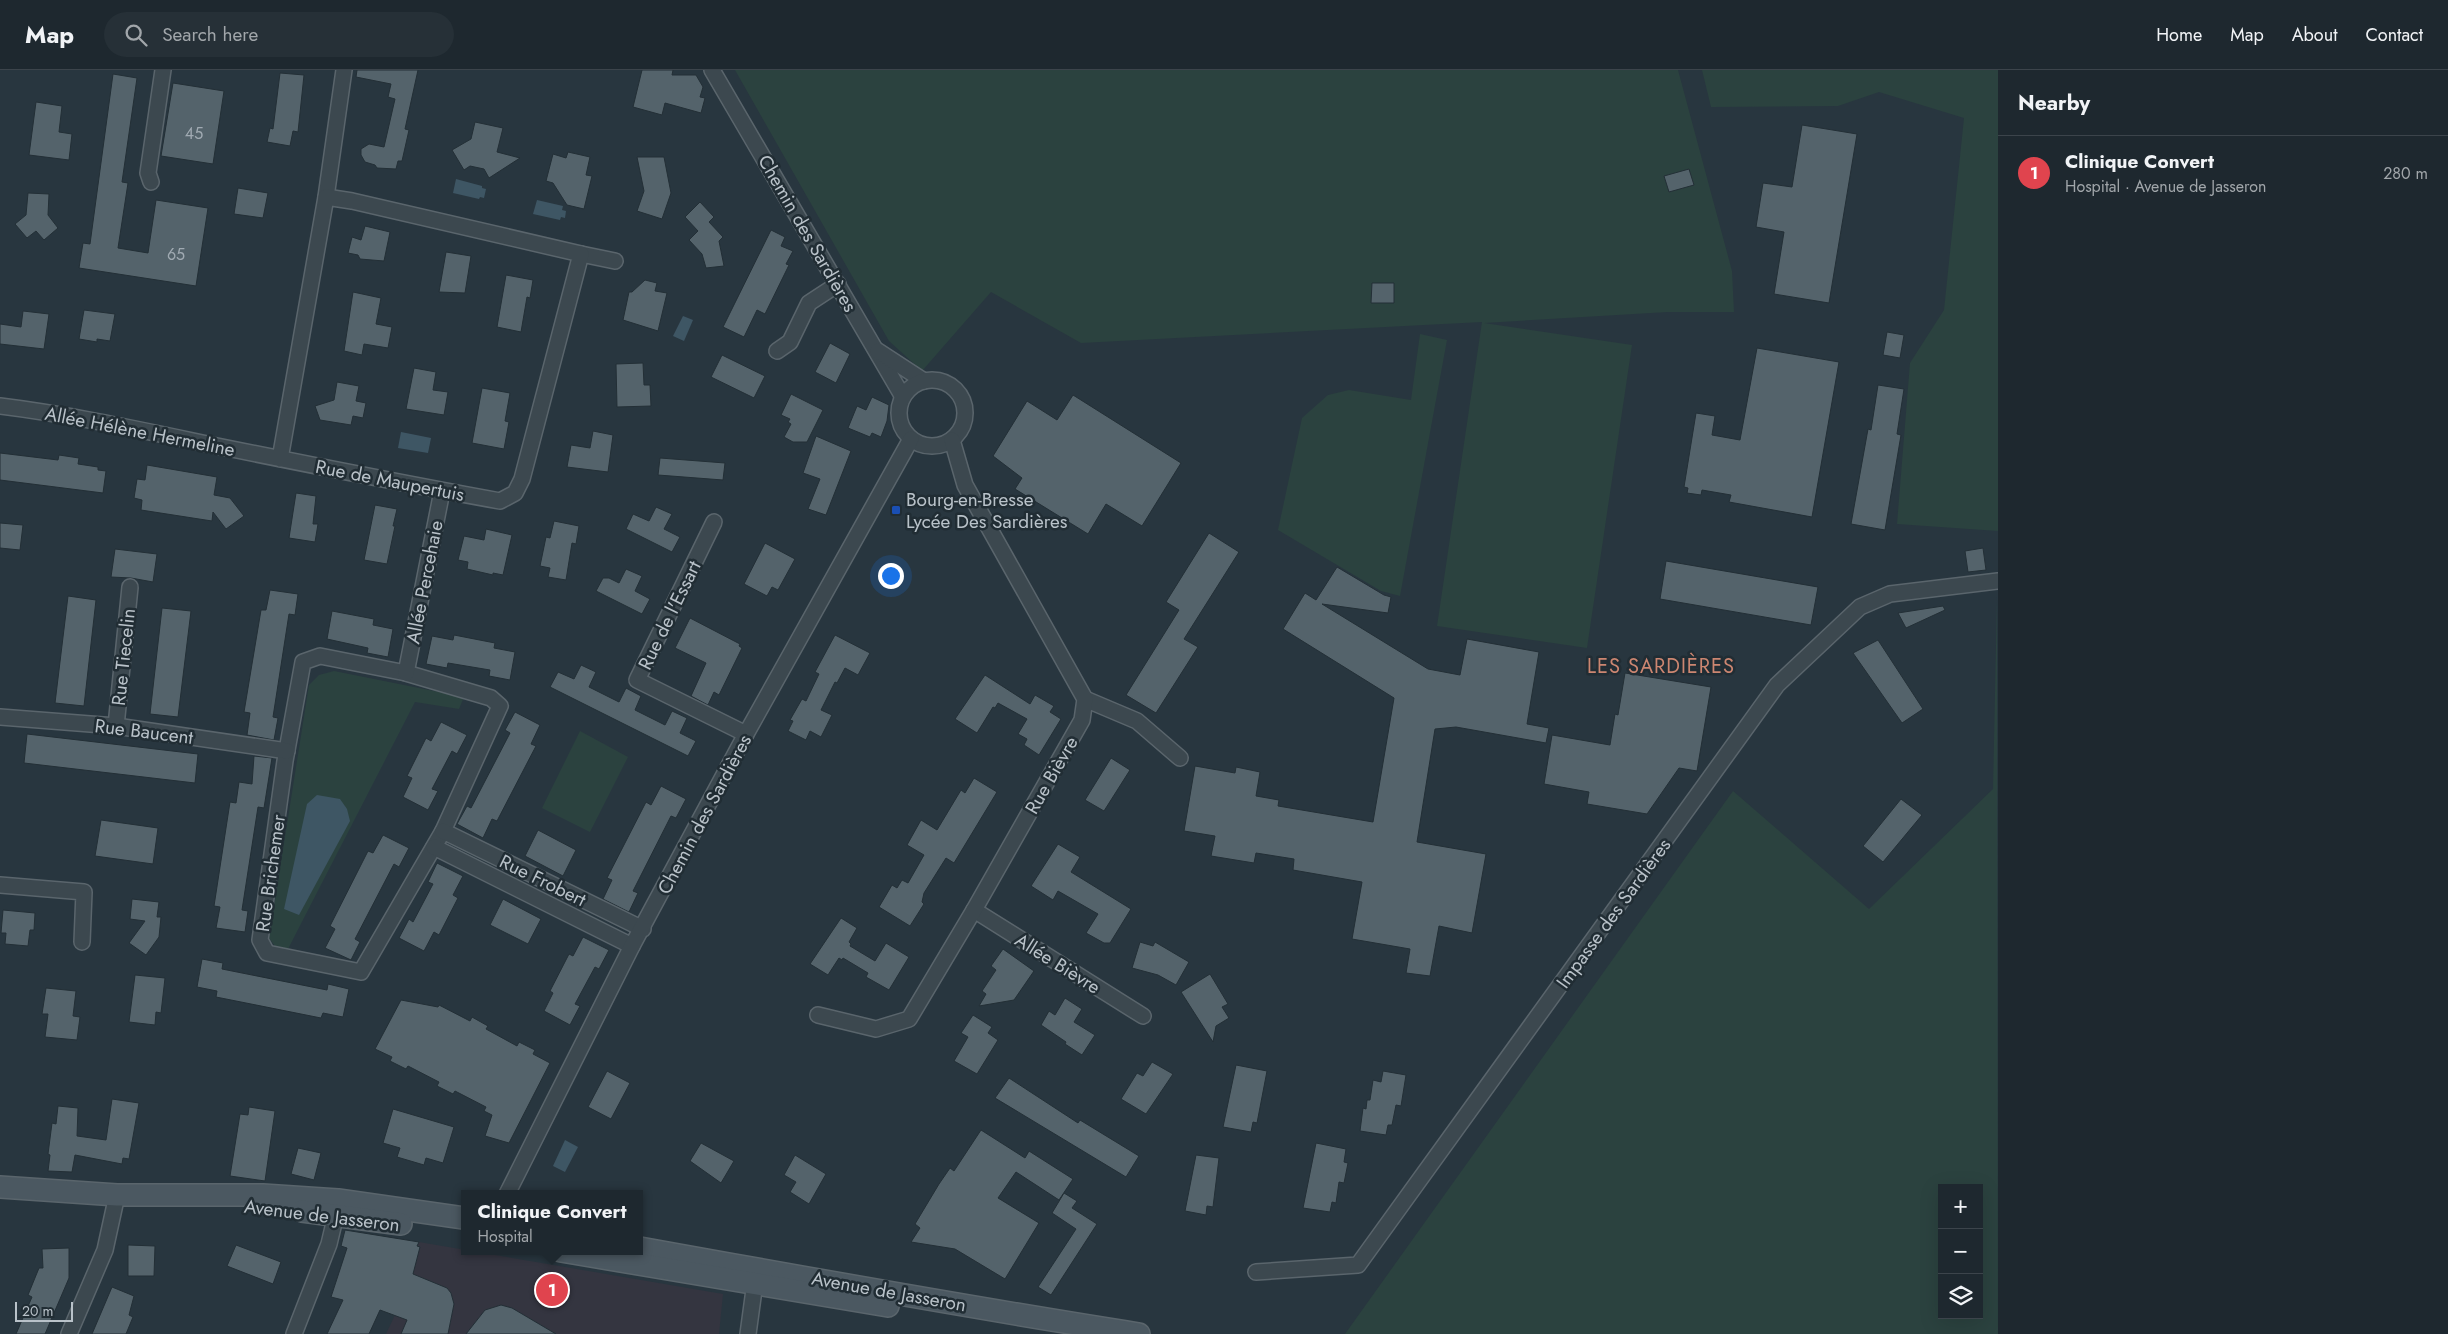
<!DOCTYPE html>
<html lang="en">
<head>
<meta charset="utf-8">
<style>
  :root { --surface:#1e282f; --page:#263037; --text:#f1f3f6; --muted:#a1a6aa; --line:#3c444b; --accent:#8bbbb9 }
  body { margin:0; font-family:Jost,sans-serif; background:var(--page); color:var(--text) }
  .controls { position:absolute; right:15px; bottom:15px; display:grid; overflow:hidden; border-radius:0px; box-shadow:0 5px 20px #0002 }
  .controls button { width:45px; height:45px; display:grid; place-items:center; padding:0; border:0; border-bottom:1px solid var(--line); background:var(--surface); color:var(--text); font:25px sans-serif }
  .scale { position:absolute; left:15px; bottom:12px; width:58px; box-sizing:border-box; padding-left:5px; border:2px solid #b9c2c9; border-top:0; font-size:14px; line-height:18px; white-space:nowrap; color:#b9c2c9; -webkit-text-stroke:4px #212d34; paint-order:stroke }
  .you { position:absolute; left:890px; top:505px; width:18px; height:18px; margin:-12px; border:4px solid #fff; border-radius:50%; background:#1a73e8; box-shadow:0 0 0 8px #1a73e833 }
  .badge { display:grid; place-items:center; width:32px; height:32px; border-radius:50%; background:var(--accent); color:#fff; font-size:16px; font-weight:700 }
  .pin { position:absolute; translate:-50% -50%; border:2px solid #fff; box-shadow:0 1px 5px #0006 }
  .popup { position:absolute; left:461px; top:1120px; width:182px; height:65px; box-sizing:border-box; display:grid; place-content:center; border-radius:0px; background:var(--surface); filter:drop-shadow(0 1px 4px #0005); font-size:16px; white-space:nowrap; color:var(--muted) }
  .popup b { font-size:19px; color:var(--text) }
  .popup::after { content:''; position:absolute; left:50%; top:100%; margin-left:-10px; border:10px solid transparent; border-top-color:var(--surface) }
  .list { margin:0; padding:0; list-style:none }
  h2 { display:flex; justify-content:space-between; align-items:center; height:65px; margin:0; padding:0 20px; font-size:21px }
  h2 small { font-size:16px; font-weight:400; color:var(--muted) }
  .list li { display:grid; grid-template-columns:32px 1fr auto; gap:15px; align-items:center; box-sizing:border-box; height:75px; padding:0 20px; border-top:1px solid var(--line) }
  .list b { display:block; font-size:19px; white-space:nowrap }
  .list p { margin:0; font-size:16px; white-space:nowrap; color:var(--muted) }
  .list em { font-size:16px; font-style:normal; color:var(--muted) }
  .icon { flex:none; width:28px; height:28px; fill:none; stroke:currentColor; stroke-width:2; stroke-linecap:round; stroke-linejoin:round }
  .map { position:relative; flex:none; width:1998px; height:1264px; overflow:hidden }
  header { display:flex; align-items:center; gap:30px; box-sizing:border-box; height:70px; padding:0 25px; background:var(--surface); border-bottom:1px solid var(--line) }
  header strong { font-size:24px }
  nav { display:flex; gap:28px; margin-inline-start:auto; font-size:18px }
  .search { width:350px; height:45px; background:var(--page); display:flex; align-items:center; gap:12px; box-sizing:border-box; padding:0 18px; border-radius:28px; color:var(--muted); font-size:19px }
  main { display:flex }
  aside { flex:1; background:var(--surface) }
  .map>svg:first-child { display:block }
  .medical { fill:#343540 }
  .green { fill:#2b423f; fill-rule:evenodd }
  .water { fill:#3e5664 }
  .building { fill:#54636b; stroke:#232f36 }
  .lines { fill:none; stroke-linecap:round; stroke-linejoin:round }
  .street-casing { stroke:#5a656c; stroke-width:18 }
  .secondary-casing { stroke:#5a656c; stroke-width:24 }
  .street { stroke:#3c484f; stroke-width:15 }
  .secondary { stroke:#4b5861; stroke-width:21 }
  .transit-dot { fill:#1a4fb4; stroke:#212d34; stroke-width:2 }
  .labels { text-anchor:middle; stroke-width:5; stroke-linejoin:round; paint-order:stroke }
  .number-label { font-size:16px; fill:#a0aab2 }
  .street-label { font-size:19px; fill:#b9c2c9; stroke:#212d34 }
  .poi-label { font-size:19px; fill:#b9c2c9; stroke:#212d34; text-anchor:start }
  .neighbourhood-label { font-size:20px; letter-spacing:1px; fill:#cc8671; stroke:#212d34 }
</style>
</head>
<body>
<header>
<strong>Map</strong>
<div class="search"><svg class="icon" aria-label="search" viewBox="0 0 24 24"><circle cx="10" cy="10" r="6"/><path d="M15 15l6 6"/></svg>Search here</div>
<nav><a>Home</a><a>Map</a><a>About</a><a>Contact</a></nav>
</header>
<main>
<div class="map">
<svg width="1998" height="1264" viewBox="0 0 1998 1264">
  <rect width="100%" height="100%" fill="#28363f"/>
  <polygon class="medical" points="419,1172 723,1224 719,1264 386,1264 395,1245"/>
  <g class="green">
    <polygon points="735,0 1678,0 1732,201 1734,242 1668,242 1484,253 1632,275 1587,578 1437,556 1482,252 1081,273 991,222 922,301 889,271"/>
    <polygon points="1702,0 1998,0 1998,496 1998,461 1897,454 1910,293 1944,240 1964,48 1879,22 1838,36 1711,37"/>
    <polygon points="1420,264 1447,270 1400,526 1381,521 1278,460 1302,348 1328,325 1349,320 1411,330"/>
    <path d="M1997 527 1998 1264H1345L1733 721 1869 839 1993 719ZM1942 1118H1979V1245H1942Z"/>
    <polygon points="334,601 464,627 459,639 415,632 288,879 275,876 269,868 309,615 319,605"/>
    <polygon points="580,661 628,687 590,762 542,738"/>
  </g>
  <g class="water">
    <polygon points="456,109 482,116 482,118 486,119 484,128 480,127 479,129 453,123"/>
    <polygon points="537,130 563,136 562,140 566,141 565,148 561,147 560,150 533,144"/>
    <polygon points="683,246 693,250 684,271 673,266"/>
    <polygon points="401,362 431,368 428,383 398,378"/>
    <polygon points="317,725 340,729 347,739 350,751 299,845 284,839 307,734"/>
    <polygon points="565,1070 578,1077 565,1102 553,1096"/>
  </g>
  <g class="building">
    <polygon points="357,0 418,0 405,59 409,60 402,91 398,91 396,99 377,98 375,95 365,92 361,85 361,79 369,74 384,77 395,29 388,27 391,14 356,7"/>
    <polygon points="642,0 673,0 672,5 696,5 703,17 700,27 705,28 701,43 665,33 662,45 633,37"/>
    <polygon points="280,3 304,5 298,62 293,61 290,76 267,72 270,58 273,59"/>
    <polygon points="113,4 137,8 122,112 128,113 118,178 148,183 156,130 208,138 196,216 79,198 83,173 90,174"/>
    <polygon points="173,13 224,21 213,94 161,86"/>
    <polygon points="36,32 62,36 59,62 72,64 69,90 29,85"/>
    <polygon points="475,52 503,58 497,82 520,88 489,108 484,99 470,96 464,100 452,80 471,69"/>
    <polygon points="1802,55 1857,64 1829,233 1774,224 1784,162 1756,157 1763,113 1792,117"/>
    <polygon points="568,82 590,87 586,105 592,106 584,139 567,135 553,113 546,111 553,84 566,88"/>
    <polygon points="637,87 664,87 671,123 662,149 637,141 644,121"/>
    <polygon points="1689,99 1694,115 1669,122 1664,106"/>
    <polygon points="238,118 268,123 263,148 234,144"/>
    <polygon points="28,123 49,124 48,145 58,158 44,170 36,161 27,168 15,154 26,145"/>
    <polygon points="700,132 714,147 709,152 723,167 719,171 724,196 706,198 702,184 689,170 698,161 685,147"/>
    <polygon points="365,156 390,162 384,191 360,189 358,185 348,183 352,167 361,170"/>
    <polygon points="771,160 785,167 781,176 793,181 786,194 789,195 765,244 757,240 744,267 723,257"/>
    <polygon points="446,182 471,186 465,223 439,222"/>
    <polygon points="506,205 533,210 530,228 527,227 521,262 497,257"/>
    <polygon points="645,210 657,213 655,221 667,223 658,261 623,250 629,222 632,222"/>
    <polygon points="1372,213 1394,213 1394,233 1371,233"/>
    <polygon points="353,222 381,228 376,254 392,257 388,278 364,274 362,285 344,281"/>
    <polygon points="84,240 115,244 110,271 97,269 97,272 79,269"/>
    <polygon points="23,241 49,244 44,279 0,274 0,254 21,257"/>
    <polygon points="1887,262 1904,265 1900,288 1883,285"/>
    <polygon points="830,273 850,284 836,313 815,302"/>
    <polygon points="1757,278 1839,292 1812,447 1729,432 1731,425 1702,420 1701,425 1687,423 1688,418 1684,417 1696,343 1715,346 1712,365 1740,370"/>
    <polygon points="722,285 765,306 754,328 711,307"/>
    <polygon points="643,293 644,315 650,315 651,336 617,337 616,294"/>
    <polygon points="414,298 436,302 433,320 448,322 444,345 406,339"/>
    <polygon points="337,312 359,316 356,331 366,333 363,348 353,346 351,355 320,350 315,336 334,330"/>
    <polygon points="1878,315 1904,319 1897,364 1901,365 1885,460 1851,454 1868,359 1871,360"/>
    <polygon points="482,318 510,323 505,351 509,352 504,379 472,373"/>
    <polygon points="791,324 823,340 807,372 793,372 784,367 791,354 788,352 790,349 781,345"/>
    <polygon points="1073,325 1181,393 1142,456 1106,434 1088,464 1015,419 1022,408 993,386 1027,331 1057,350"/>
    <polygon points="872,327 889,335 887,351 881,367 872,363 870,367 848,358 857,336 866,340"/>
    <polygon points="593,361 613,365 608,402 567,397 571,375 590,378"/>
    <polygon points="816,366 851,381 826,445 808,439 820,409 803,403"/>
    <polygon points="0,383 58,390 59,385 79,388 78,394 98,397 98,400 106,401 103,423 0,410"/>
    <polygon points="660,388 725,393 723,410 658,405"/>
    <polygon points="147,395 217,407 214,425 230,428 244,446 226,459 213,442 212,451 141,440 142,430 134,428 137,409 145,410"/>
    <polygon points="296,423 316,426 313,454 318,454 315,472 289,468"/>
    <polygon points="375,435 397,439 393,456 395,456 387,494 364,490"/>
    <polygon points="656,437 672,444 664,459 680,467 672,482 626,459 633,444 649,451"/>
    <polygon points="554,451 579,456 576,474 572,473 566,510 548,507 550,498 540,496 546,467 550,468"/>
    <polygon points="0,453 23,455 20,480 0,478"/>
    <polygon points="486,459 512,465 503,505 493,503 493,505 467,499 468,492 458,490 464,466 484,470"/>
    <polygon points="1209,463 1239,482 1184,569 1198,577 1156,643 1126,625 1179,540 1166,532"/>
    <polygon points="765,473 795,489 778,520 772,517 767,526 744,514"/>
    <polygon points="1983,478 1986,500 1968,502 1965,481"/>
    <polygon points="115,479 157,484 153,512 131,508 111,507"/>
    <polygon points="1666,491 1818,517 1811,555 1660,529"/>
    <polygon points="1337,497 1384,525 1391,527 1388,543 1322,534 1428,599 1460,605 1467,569 1539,582 1527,654 1549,658 1546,673 1456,657 1435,659 1417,772 1486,784 1472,863 1439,856 1430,906 1406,903 1410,879 1352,869 1362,812 1293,800 1294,789 1256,783 1254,793 1211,786 1215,766 1184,761 1195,696 1235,703 1236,697 1260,702 1256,726 1279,730 1278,736 1373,752 1394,628 1283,559 1305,523 1316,530"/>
    <polygon points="626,499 642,506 635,521 650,529 642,544 596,521 603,508 609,508 619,513"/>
    <polygon points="270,520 298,524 295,545 289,544 273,647 278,648 274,670 247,665 250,643 244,642 261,540 266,540"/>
    <polygon points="68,526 96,530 84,636 55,633"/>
    <polygon points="1943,536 1945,540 1906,558 1898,543"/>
    <polygon points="162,538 191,541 178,647 150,644"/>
    <polygon points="332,541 374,549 373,555 393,559 388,587 367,583 368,578 327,569"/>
    <polygon points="690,548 740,574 739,576 742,578 719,625 714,622 708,635 691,626 706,593 675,578"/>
    <polygon points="454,565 495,573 494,578 515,582 510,610 489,606 490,600 448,593 447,598 426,594 432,566 453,570"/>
    <polygon points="835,565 870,583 858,605 845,598 837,613 835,612 821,640 832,645 821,667 810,661 806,670 788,661 793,651 790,650 802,629 806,631 819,604 815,602"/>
    <polygon points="1878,570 1923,639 1902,653 1853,583"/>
    <polygon points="581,595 596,602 589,617 619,632 626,618 641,626 635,640 665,655 672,641 687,648 680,663 696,671 688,686 550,617 558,602 574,609"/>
    <polygon points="1625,603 1711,617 1697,701 1679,698 1647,744 1587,734 1589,722 1544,714 1552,665 1610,675 1615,644 1618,645"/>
    <polygon points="985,605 1030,634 1035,625 1054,636 1050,642 1061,649 1039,685 1024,675 1027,669 1018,664 1027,649 998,633 995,638 993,637 977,663 955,649"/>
    <polygon points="515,642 540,655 531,674 536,676 497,751 492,749 483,768 457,754 467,736 471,738 510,663 505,660"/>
    <polygon points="441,652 467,665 457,684 452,681 432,719 438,721 428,740 403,727 412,708 407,706 426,668 431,671"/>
    <polygon points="27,664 198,684 195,713 24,693"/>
    <polygon points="254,686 272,688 264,738 258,737 242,840 248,841 245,862 216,858 220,837 214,836 230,732 236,733 239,712 252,714"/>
    <polygon points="1111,688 1130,700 1104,741 1085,730"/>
    <polygon points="974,708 997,722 954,793 946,788 924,823 922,832 924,834 910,856 879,837 892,815 897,818 902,810 908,813 924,785 907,775 921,750 937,760 961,720 965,723"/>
    <polygon points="661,716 686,729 676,748 671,746 633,821 638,823 629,842 603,829 612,810 607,808 646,732 651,735"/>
    <polygon points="1901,729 1922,745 1883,792 1863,776"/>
    <polygon points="101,750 158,758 153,794 95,786"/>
    <polygon points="538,760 576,780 563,806 525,786"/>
    <polygon points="383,765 409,778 399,797 394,794 355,869 360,872 351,890 325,878 335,859 330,856 368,781 373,783"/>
    <polygon points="1058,774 1080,787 1071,802 1131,839 1110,873 1104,873 1086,863 1098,844 1058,821 1053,830 1031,816"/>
    <polygon points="437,793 463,806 453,825 458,828 439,865 434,862 424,881 399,868 409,849 413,852 433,814 428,812"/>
    <polygon points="132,829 159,832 157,847 161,847 159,867 146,885 129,873 145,851 130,849"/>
    <polygon points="503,829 541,849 528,874 490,855"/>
    <polygon points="3,840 35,843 34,860 30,860 28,876 5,874 6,863 1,863"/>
    <polygon points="841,848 857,858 849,872 851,874 850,876 875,891 886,873 909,887 889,920 866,907 868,903 843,888 842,890 839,888 828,905 810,894"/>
    <polygon points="583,867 609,880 599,899 595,897 575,934 580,936 570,955 544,941 553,923 550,921 569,884 573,886"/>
    <polygon points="1140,872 1153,876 1155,872 1189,892 1176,915 1158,905 1132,898"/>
    <polygon points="1003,879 1034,901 1014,930 979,936 986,924 982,921 996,900 991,896"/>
    <polygon points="202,889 223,893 222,899 327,920 328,914 349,919 343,947 323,943 321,948 216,927 217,921 197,917"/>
    <polygon points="1210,904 1228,934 1222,937 1229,948 1216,956 1213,972 1181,922"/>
    <polygon points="135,905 165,908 161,943 156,942 155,955 129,952"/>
    <polygon points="46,918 76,921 73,946 80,947 77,970 45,967 48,944 42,944"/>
    <polygon points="1065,928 1082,939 1074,952 1095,965 1082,985 1065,974 1066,972 1041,955 1049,941 1055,945"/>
    <polygon points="401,930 438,937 439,935 470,951 472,947 488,956 486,959 517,976 519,972 535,980 533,984 550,993 509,1073 485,1066 492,1045 484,1041 486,1037 455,1021 453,1024 437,1016 439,1012 408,996 406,999 390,991 392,987 375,979"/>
    <polygon points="973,945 992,957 988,963 998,970 977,1004 954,991 968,967 961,963"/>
    <polygon points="1152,992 1173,1004 1146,1044 1121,1029 1137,1003 1143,1006"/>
    <polygon points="1236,995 1267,1001 1257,1053 1253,1052 1251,1062 1223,1057"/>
    <polygon points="607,1001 630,1013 611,1049 588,1037"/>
    <polygon points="1383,1001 1406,1005 1401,1036 1396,1035 1392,1055 1388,1055 1386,1065 1360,1061 1363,1038 1366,1039 1367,1030 1370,1030 1373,1010 1381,1012"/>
    <polygon points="1009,1008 1078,1053 1080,1050 1139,1086 1126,1107 995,1028"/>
    <polygon points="112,1029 139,1033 129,1089 123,1088 122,1094 75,1085 72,1102 48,1101 50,1085 48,1084 52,1053 56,1054 58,1036 78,1038 77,1066 106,1070"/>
    <polygon points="249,1037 275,1041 265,1111 230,1106 240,1044 248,1045"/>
    <polygon points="393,1039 454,1057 443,1093 426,1088 424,1095 397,1087 400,1078 383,1073"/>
    <polygon points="981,1060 1025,1088 1029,1081 1073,1109 1059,1130 1016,1102 998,1128 1039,1153 1005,1209 955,1179 911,1172 920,1158 915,1154 939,1114 950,1098 954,1101"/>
    <polygon points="701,1073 734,1091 721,1113 690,1091"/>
    <polygon points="1316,1073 1346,1079 1344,1092 1348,1093 1344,1113 1339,1112 1336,1133 1332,1132 1330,1142 1303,1138"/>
    <polygon points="298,1078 321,1083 314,1110 291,1104"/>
    <polygon points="795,1085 826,1104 809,1134 790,1122 796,1112 784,1105"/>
    <polygon points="1196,1085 1219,1088 1213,1137 1207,1136 1206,1145 1185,1141"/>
    <polygon points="1064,1123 1077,1131 1072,1138 1097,1154 1051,1225 1038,1217 1076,1159 1052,1143"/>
    <polygon points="345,1160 419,1172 417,1176 420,1177 413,1204 447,1218 451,1223 454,1234 448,1264 401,1264 407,1250 380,1240 369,1264 327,1264 343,1230 331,1227 347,1178 341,1176"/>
    <polygon points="128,1175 155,1176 154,1206 128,1206"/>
    <polygon points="236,1175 281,1192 273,1214 227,1196"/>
    <polygon points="69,1178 69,1208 45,1264 16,1264 32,1227 28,1225 39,1198 43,1198 42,1179"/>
    <polygon points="112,1217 134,1226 129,1245 133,1247 126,1264 92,1264"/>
    <polygon points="501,1235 512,1238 556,1264 466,1264 485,1240"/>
  </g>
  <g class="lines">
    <g class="street-casing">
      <g id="street">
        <polyline points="712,0 903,327"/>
        <polyline points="151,112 148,103 163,0"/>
        <polyline points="326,127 344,0"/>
        <polyline points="581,184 615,191"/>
        <polyline points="777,281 790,272 809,233 838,214"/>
        <polyline points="878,281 924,311"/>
        <circle cx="932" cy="343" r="33"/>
        <path d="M0 336C73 345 145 361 217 376 311 395 406 414 500 431L515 423 522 409 581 184 352 131 326 127 280 389"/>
        <polyline points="714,452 637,610 746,664"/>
        <polygon points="320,586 406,603 491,628 500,636 443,761 361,902 267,883 260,870 285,691 303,592"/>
        <polyline points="406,603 442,421"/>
        <polyline points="1085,629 1137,651 1180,688"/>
        <polyline points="0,647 116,656 287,681"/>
        <polyline points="116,656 130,517"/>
        <polyline points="443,761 643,859"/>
        <polyline points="434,777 632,876"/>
        <polyline points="0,815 84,822 82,872"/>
        <polyline points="974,840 1143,946"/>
        <polyline points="818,945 876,959 909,949 974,840 1082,650 1085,629 965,415 952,370"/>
        <polyline points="507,1124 632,876 746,664 911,369"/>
        <polyline points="1256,1202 1358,1195 1777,615 1860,537 1890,524 1998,511"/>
        <polyline points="69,1264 105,1180 117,1125"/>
        <polyline points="294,1264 329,1174 338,1136"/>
        <polyline points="748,1264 756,1205"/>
      </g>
    </g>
    <g class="secondary-casing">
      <g id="secondary">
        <polyline points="0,1117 117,1125 263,1125 338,1130 464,1148"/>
        <polyline points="302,1141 401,1154"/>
        <path d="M640 1178C806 1208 972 1238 1139 1264"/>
        <polyline points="561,1181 888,1236"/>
      </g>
    </g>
    <use href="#street" class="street"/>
    <use href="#secondary" class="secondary"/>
  </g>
  <rect class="transit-dot" x="891" y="435" width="10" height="10" rx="2.5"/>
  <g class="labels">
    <g class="number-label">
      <text x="194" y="69">45</text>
      <text x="176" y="190">65</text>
    </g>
    <g class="street-label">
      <text transform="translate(808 163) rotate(60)" y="7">Chemin des Sardières</text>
      <text transform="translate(140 361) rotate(11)" y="7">Allée Hélène Hermeline</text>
      <text transform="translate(390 410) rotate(11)" y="7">Rue de Maupertuis</text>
      <text transform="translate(424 512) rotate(-79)" y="7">Allée Percehaie</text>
      <text transform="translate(669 545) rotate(-64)" y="7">Rue de l'Essart</text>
      <text transform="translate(123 587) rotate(-84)" y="7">Rue Tiecelin</text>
      <text transform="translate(144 661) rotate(7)" y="7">Rue Baucent</text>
      <text transform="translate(1051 705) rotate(-60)" y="7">Rue Bièvre</text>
      <text transform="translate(704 744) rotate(-62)" y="7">Chemin des Sardières</text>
      <text transform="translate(270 803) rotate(-82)" y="7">Rue Brichemer</text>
      <text transform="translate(543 810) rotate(26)" y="7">Rue Frobert</text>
      <text transform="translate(1613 843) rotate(-54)" y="7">Impasse des Sardières</text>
      <text transform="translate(1058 893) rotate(32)" y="7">Allée Bièvre</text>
      <text transform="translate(322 1145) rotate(7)" y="7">Avenue de Jasseron</text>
      <text transform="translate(889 1221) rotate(10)" y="7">Avenue de Jasseron</text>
    </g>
    <g class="poi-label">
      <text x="906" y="436">Bourg-en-Bresse<tspan x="906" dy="22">Lycée Des Sardières</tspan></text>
    </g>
    <g class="neighbourhood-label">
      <text x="1661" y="603">LES SARDIÈRES</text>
    </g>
  </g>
</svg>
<div class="controls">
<button>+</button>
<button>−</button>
<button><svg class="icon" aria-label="layers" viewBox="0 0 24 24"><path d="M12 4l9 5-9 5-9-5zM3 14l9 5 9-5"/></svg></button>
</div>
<div class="scale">20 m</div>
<div class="you"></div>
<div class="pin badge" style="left:552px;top:1220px;background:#e0444e">1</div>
<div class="popup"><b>Clinique Convert</b>Hospital</div>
</div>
<aside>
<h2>Nearby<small></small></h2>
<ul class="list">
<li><span class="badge" style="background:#e0444e">1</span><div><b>Clinique Convert</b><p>Hospital · Avenue de Jasseron</p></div><em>280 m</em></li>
</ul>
</aside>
</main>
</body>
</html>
